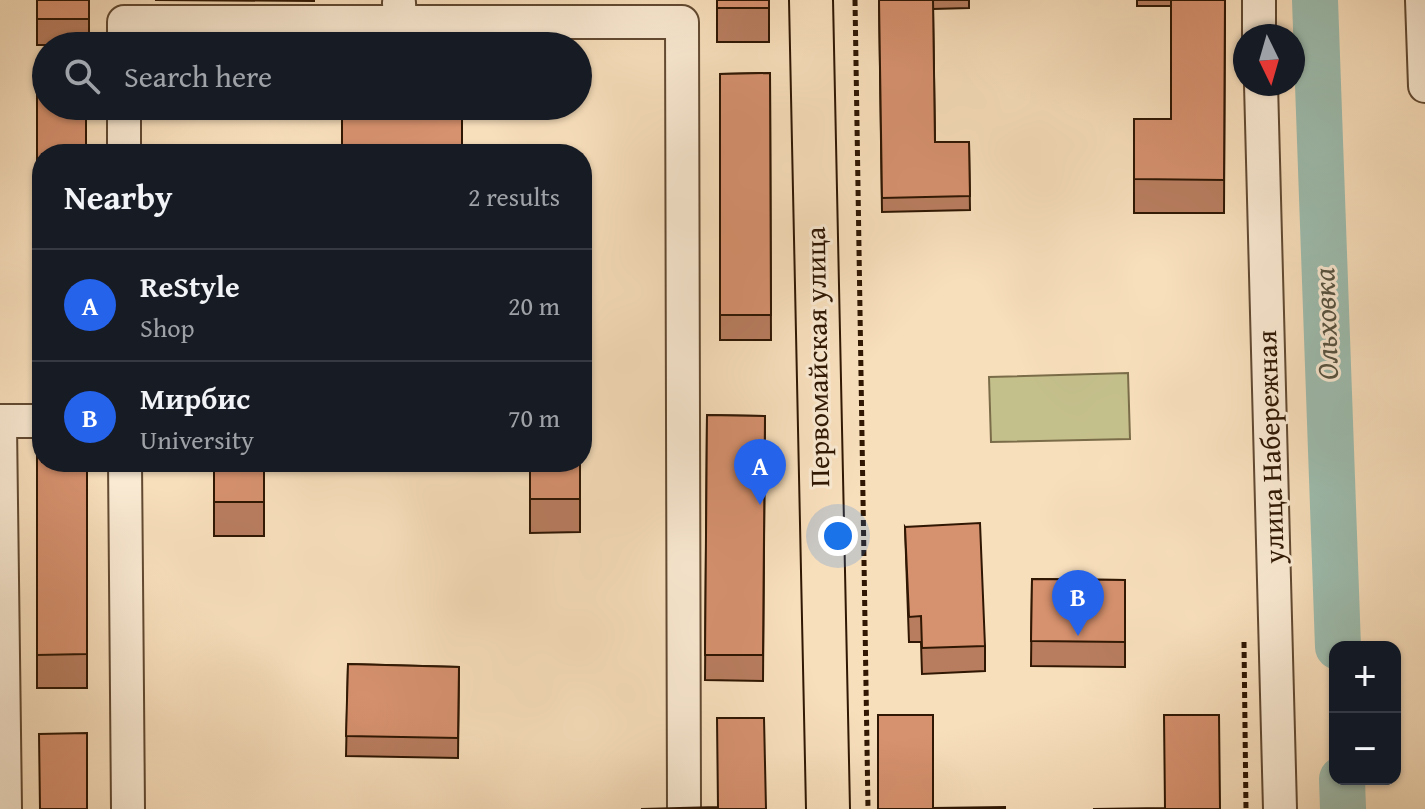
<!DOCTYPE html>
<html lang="en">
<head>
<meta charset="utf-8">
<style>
  :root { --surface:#171b24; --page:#242831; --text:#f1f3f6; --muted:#9ea1a6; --line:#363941; --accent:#2563eb }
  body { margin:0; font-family:"Gentium Book Plus",serif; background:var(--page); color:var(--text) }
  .controls { position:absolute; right:24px; bottom:24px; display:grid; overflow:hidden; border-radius:16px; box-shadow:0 2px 6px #0004 }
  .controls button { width:72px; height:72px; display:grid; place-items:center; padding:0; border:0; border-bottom:2px solid var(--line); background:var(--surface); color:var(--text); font:40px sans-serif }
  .compass { position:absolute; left:1233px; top:24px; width:72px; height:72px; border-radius:50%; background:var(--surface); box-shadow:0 2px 6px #0004; rotate:175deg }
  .you { position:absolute; left:838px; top:536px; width:28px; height:28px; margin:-20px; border:6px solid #fff; border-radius:50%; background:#1a73e8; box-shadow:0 0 0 12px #1a73e833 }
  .badge { display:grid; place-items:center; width:52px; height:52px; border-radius:50%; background:var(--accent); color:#fff; font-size:26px; font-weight:700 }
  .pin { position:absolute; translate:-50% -66px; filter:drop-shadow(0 2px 4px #0008) }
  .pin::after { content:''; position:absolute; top:42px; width:28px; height:24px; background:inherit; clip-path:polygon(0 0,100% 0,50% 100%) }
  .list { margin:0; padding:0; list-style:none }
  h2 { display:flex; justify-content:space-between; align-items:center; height:104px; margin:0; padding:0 32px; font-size:34px }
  h2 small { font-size:26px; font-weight:400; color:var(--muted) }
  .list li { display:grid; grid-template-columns:52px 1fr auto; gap:24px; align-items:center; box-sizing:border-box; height:112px; padding:0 32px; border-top:2px solid var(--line) }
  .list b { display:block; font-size:30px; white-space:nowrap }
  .list p { margin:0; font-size:26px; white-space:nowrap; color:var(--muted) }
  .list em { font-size:26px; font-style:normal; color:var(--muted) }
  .icon { flex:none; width:44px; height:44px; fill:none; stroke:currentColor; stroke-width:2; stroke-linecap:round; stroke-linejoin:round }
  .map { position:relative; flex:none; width:1425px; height:809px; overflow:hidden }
  .search { position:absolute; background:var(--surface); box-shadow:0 2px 6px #0004; left:32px; top:32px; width:560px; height:88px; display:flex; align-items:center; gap:20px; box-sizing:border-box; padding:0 28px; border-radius:44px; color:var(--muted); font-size:30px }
  .panel { position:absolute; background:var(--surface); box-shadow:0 2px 6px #0004; left:32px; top:144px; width:560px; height:328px; border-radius:32px }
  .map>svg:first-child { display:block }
  .green { fill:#c4c08c; stroke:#7a6c48; stroke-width:2 }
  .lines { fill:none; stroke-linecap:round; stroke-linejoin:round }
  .river { stroke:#9dbdaf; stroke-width:46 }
  .minor-casing { stroke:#614931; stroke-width:36 }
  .major-casing { stroke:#2f1703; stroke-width:46 }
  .path { stroke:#2f1703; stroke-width:5; stroke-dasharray:6 4; stroke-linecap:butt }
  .minor { stroke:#faead3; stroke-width:32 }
  .major { stroke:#f8dfbc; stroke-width:42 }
  .wall { fill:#b87d5f; stroke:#2f1703; stroke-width:2 }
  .building { fill:#d6916e; stroke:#2f1703; stroke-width:2 }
  .labels { text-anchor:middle; stroke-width:6; stroke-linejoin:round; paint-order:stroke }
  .street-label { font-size:28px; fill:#2f1703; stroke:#faead3 }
  .water-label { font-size:30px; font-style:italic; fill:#56513f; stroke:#faead3 }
</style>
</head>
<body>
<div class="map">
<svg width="1425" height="809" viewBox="0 0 1425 809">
  <rect width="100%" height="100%" fill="#f8dfbc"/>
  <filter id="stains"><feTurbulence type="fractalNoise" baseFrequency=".0025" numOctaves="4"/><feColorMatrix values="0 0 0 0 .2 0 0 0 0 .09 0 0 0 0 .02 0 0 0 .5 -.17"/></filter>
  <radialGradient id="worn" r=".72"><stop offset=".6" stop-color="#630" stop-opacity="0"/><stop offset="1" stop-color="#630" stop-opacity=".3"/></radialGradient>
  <polygon class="green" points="1128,373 1130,439 991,442 989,377"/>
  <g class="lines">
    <g class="river">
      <polyline points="1315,0 1338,647"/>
      <polyline points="1342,779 1343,809"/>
    </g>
    <g class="minor-casing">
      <g id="minor">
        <polyline points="1259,0 1259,36"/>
        <polyline points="1422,0 1425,86"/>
        <polyline points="400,22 682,22 684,809"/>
        <polyline points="124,46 124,22 400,22 399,3"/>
        <polyline points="1261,84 1280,809"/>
        <polyline points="124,154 124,106"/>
        <polyline points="0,421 42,421"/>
        <polyline points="0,426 5,809"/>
        <polyline points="125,462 128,809"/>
      </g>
    </g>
    <g class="major-casing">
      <polyline id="major" points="811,0 828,809"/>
    </g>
    <g class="path">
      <polyline points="855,0 868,809"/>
      <polyline points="1244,642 1246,809"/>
    </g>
    <use href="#minor" class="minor"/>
    <use href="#major" class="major"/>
  </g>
  <g class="wall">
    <rect x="37" y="0" width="52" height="45"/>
    <polygon points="155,0 314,0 314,1"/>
    <rect x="717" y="0" width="52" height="42"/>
    <polygon points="879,0 969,0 969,8 933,9 935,142 969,142 970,210 882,212"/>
    <polygon points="1137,0 1225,0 1224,213 1134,213 1134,119 1171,119 1171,6 1137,6"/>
    <polygon points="37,71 42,154 42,343 37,343"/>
    <polygon points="770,73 771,340 720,340 720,74"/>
    <polygon points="37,412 87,462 87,688 37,688"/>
    <polygon points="707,415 765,416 763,681 705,680"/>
    <rect x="214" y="462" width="50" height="74"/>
    <polygon points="530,462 580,462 580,532 530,533"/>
    <polygon points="905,527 985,646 985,671 922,674 921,642 909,642"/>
    <polygon points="1032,579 1125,580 1125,667 1031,666"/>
    <polygon points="348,664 459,667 458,758 346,756"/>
  </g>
  <g class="building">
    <rect x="37" y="0" width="52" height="19"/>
    <rect x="717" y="0" width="52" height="8"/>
    <polygon points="879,0 933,0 935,142 969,142 970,196 882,198"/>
    <polygon points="1171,0 1225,0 1224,180 1134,179 1134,119 1171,119"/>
    <polygon points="37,71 46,71 46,106 86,106 86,154 42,154 42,309 37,309"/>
    <polygon points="770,73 771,315 720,315 720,74"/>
    <rect x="342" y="106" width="120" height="48"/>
    <polygon points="37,412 42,412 42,462 87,462 87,654 37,655"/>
    <polygon points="707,415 765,416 763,655 705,655"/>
    <rect x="214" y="462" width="50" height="40"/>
    <rect x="530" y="462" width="50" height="37"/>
    <polygon points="980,523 985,646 922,648 921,616 909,617 905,527"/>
    <polygon points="1032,579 1125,580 1125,642 1031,641"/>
    <polygon points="348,664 459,667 458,738 346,736"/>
    <polygon points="878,715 933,715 933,808 1005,807 1005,809 878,809"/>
    <polygon points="1164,715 1219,715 1220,809 1093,809 1165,808"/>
    <polygon points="717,718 764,718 766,809 641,809 718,807"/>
    <polygon points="87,733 87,809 40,809 39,734"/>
  </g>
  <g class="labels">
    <g class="street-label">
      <text transform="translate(817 357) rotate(-91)" y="10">Первомайская улица</text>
      <text transform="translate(1270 447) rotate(-92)" y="10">улица Набережная</text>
    </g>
    <g class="water-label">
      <text transform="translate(1326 324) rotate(-92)" y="10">Ольховка</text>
    </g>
  </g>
  <rect width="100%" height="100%" filter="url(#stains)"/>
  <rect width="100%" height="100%" fill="url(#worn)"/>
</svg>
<div class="controls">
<button>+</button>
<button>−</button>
</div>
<svg class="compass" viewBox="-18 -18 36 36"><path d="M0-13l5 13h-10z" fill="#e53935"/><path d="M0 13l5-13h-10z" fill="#9ea1a6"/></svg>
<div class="you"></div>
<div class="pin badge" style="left:760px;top:505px">A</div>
<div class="pin badge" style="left:1078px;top:636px">B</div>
<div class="search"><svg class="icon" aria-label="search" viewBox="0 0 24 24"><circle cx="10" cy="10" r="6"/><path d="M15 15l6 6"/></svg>Search here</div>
<section class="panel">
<h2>Nearby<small>2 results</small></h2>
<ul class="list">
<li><span class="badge">A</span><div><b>ReStyle</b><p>Shop</p></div><em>20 m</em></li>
<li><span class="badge">B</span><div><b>Мирбис</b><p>University</p></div><em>70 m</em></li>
</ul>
</section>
</div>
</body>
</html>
